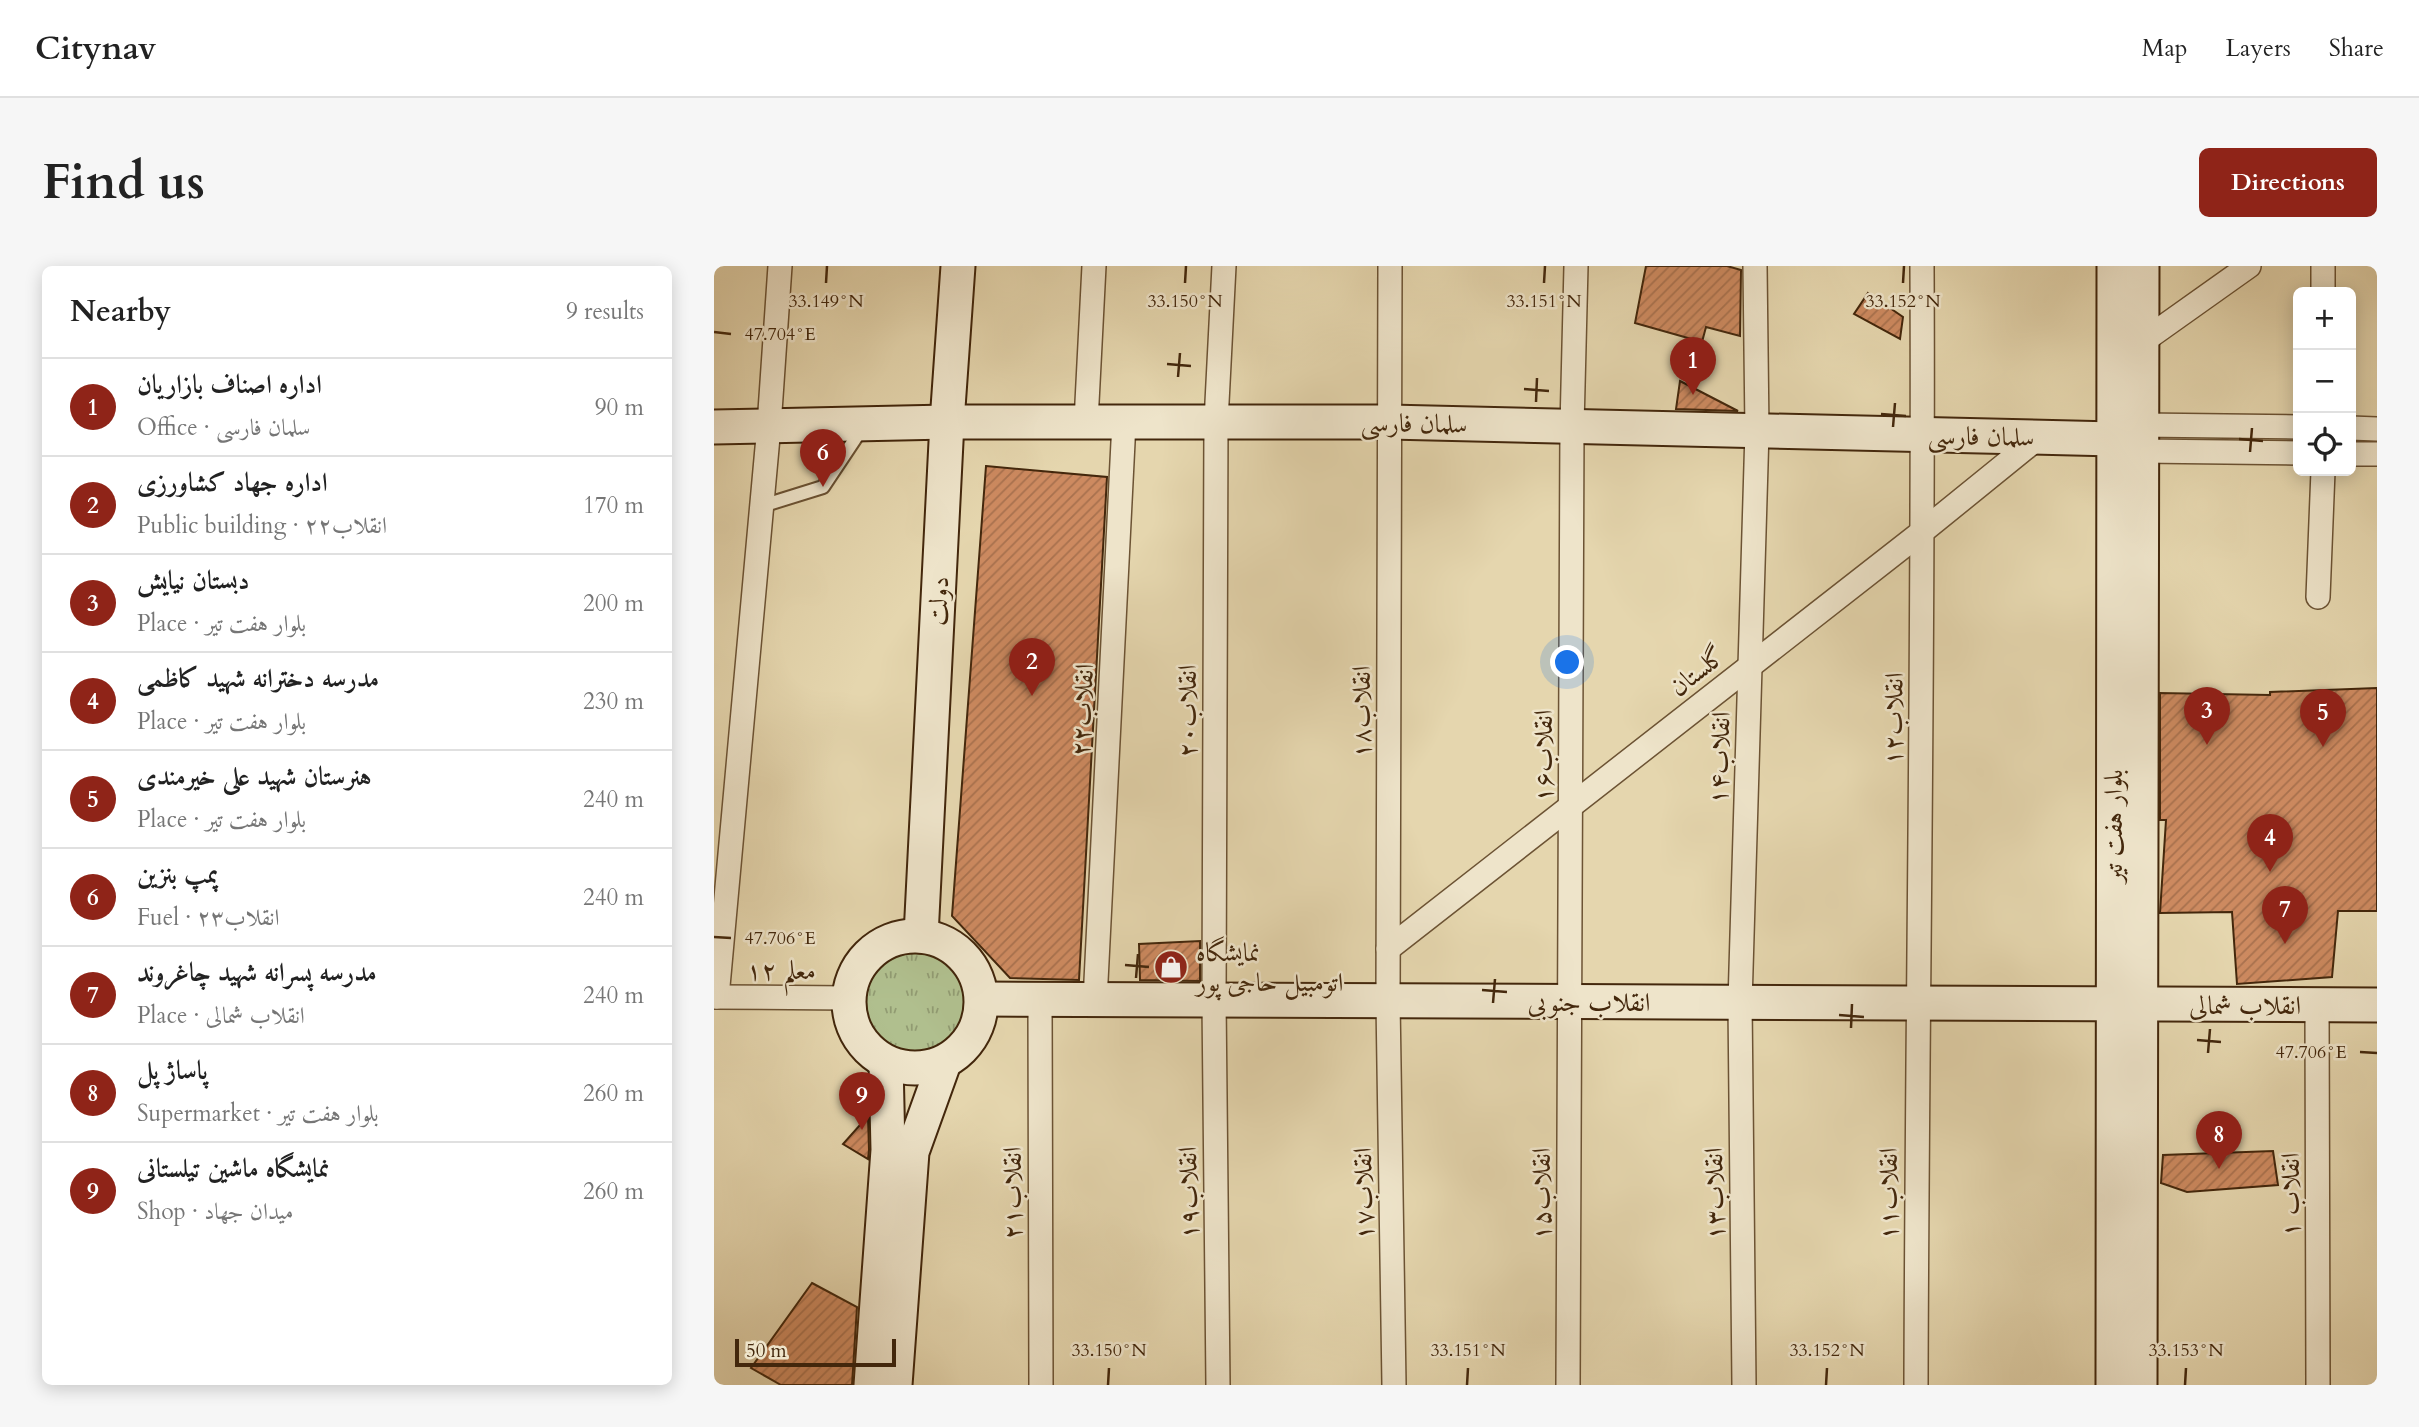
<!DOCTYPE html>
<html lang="en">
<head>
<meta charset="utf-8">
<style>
  :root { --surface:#fff; --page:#f6f6f6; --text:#222; --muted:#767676; --line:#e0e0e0; --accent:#8f2418 }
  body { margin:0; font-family:Cardo,Amiri,serif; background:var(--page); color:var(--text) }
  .controls { position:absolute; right:21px; top:21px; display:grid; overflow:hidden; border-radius:10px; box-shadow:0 4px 18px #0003 }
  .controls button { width:63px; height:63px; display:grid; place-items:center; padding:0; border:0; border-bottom:2px solid var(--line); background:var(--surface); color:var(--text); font:35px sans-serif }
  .scale { position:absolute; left:21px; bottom:18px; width:161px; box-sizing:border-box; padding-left:7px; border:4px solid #43270c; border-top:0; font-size:19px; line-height:24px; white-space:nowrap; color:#43270c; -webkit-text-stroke:5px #eee4ca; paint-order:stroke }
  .you { position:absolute; left:854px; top:397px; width:24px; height:24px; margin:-18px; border:5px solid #fff; border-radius:50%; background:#1a73e8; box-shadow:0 0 0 10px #1a73e833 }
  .badge { display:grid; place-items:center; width:46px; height:46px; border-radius:50%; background:var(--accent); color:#fff; font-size:23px; font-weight:700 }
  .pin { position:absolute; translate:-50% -58px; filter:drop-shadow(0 2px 4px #0008) }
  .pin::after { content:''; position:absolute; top:37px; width:24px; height:21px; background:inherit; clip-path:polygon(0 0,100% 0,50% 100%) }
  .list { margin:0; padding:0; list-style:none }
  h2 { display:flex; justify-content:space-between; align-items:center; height:91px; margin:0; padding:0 28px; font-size:30px }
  h2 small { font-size:23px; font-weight:400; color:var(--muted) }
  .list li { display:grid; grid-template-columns:46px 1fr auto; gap:21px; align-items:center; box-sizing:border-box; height:98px; padding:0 28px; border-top:2px solid var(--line) }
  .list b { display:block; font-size:26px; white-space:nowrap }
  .list p { margin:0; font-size:23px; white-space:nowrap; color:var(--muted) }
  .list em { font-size:23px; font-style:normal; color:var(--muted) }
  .icon { flex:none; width:38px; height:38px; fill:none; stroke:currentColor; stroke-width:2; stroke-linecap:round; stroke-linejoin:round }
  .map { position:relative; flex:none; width:1663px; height:1119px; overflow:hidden; border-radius:10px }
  header { display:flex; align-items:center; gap:42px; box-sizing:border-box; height:98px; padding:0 35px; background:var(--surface); border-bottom:2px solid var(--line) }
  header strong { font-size:33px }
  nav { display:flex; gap:38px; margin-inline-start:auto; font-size:24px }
  .intro { display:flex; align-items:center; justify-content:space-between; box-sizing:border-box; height:168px; padding:0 42px }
  h1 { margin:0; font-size:49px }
  .button { padding:18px 32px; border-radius:10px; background:var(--accent); color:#fff; font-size:24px; font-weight:700 }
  main { display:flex; gap:42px; padding:0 42px }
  aside { flex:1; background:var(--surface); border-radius:10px; box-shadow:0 4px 18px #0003 }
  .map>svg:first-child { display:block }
  .grass { fill:url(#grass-tufts); stroke:#7a734d; stroke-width:2 }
  .building { fill:url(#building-hatch); stroke:#43270c; stroke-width:2 }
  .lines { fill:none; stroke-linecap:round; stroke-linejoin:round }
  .lane-casing { stroke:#6c5334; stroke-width:16 }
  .street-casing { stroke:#6c5334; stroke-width:26 }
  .secondary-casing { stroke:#43270c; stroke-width:37 }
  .lane { stroke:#eee4ca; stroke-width:12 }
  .street { stroke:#eee4ca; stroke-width:23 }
  .secondary { stroke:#eee4ca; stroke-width:33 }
  .ticks { fill:none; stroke:#43270c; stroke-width:2.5 }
  .labels { text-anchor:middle; stroke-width:5; stroke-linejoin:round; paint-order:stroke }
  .street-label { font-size:26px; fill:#43270c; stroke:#eee4ca }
  .poi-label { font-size:26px; fill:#43270c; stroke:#eee4ca; text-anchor:start }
  .ticks-label { font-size:18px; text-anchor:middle; fill:#43270c; stroke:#eee4ca; stroke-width:5; stroke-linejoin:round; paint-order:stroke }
</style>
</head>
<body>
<header>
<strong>Citynav</strong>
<nav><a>Map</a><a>Layers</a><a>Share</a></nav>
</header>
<div class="intro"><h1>Find us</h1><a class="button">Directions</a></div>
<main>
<aside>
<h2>Nearby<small>9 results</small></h2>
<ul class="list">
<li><span class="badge">1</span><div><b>اداره اصناف بازاریان</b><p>Office · سلمان فارسی</p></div><em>90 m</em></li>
<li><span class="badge">2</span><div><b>اداره جهاد کشاورزی</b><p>Public building · انقلاب۲۲</p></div><em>170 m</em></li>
<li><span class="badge">3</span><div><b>دبستان نیایش</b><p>Place · بلوار هفت تیر</p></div><em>200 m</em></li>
<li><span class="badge">4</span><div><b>مدرسه دخترانه شهید کاظمی</b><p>Place · بلوار هفت تیر</p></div><em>230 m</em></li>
<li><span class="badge">5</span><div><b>هنرستان شهید علی خیرمندی</b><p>Place · بلوار هفت تیر</p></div><em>240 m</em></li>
<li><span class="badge">6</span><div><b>پمپ بنزین</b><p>Fuel · انقلاب۲۳</p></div><em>240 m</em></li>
<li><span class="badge">7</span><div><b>مدرسه پسرانه شهید چاغروند</b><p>Place · انقلاب شمالی</p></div><em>240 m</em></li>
<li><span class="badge">8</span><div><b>پاساژ پل</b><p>Supermarket · بلوار هفت تیر</p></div><em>260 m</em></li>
<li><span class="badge">9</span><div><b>نمایشگاه ماشین تیلستانی</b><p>Shop · میدان جهاد</p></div><em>260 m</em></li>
</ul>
</aside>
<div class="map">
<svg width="1663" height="1119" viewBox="0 0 1663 1119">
  <defs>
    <pattern id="grass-tufts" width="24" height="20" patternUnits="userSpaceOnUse" patternTransform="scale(1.75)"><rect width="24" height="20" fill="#b0bf8e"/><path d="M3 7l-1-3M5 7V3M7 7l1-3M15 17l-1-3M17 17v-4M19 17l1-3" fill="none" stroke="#919b72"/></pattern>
    <pattern id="building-hatch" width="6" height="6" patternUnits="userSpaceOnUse" patternTransform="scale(1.75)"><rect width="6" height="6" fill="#cd8a60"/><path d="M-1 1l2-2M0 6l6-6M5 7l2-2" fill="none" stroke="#a8714e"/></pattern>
  </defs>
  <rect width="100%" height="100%" fill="#e5d6ae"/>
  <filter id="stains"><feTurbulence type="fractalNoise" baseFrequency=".00286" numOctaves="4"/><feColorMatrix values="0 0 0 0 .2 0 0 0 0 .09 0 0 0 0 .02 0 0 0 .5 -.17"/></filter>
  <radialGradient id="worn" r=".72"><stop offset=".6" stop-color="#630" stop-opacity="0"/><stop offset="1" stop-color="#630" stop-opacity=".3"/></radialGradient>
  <circle class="grass" cx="201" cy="737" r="58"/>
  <g class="building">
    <polygon points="932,0 1013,0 1027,4 1026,70 992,61 988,76 921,57"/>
    <polygon points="1154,27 1189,51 1186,73 1140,48"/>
    <polygon points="966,115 1024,145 962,143"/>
    <polygon points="272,200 393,211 365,714 296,712 238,650"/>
    <polygon points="1663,422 1663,645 1624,645 1618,711 1523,718 1518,646 1446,647 1452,554 1446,554 1446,427 1556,429 1556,426"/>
    <polygon points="486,675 486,715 426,714 425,678"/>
    <polygon points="154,850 155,884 154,893 129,878"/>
    <polygon points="1559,885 1564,919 1473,926 1447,917 1449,889"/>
    <polygon points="98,1017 143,1041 138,1119 67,1119 37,1102"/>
  </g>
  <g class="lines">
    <g class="lane-casing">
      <polyline id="lane" points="48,240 109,221 149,161"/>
    </g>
    <g class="street-casing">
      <g id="street">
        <polyline points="676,0 674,736 680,1119"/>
        <polyline points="1609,0 1609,26"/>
        <polyline points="1428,76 1535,0"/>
        <polyline points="372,156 380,0"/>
        <polyline points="1637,162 1663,163"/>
        <polyline points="1417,165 1428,159 1584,161"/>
        <polyline points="1416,180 1428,185 1584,187"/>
        <polyline points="1637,188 1663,188"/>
        <polyline points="1604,331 1609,205"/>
        <polyline points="674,683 1209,265 1325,171"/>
        <polyline points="0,731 134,732"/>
        <polyline points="3,731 55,160 66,0"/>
        <polyline points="326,735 327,1119"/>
        <polyline points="381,735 410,156"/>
        <polyline points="1603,739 1604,1119"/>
        <polyline points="504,1119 500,735 502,156 510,0"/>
        <polyline points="854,1119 858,160 862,0"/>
        <polyline points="1030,1119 1026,737 1043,165 1041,0"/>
        <path d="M1202 1119C1203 746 1210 373 1208 0"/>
      </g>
    </g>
    <g class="secondary-casing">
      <g id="secondary">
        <polyline points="0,161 233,156 675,156 1400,173"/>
        <circle cx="201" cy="736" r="66"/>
        <polyline points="207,670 233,156 244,0"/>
        <polyline points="268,733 1663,739"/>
        <polyline points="157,1119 174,884 172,797"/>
        <polyline points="181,1119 198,886 230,797"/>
        <polyline points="1399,1119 1400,0"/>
        <polyline points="1426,1119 1428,0"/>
      </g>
    </g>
    <use href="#lane" class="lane"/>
    <use href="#street" class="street"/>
    <use href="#secondary" class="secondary"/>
  </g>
  <path class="ticks" d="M112 17 113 0M471 17 472 0M830 17 831 0M1189 17 1190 0M0 66 17 68M453 98 477 100M464 111 466 87M810 123 835 125M822 136 823 112M1167 148 1192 150M1179 161 1181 137M1525 173 1549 175M1536 186 1538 162M0 671 17 672M411 699 435 701M422 712 424 688M768 724 793 726M779 737 781 713M1125 749 1150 751M1137 762 1138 738M1483 774 1507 776M1646 786 1663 787M1494 787 1496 763M394 1119 395 1102M753 1119 754 1102M1112 1119 1113 1102M1471 1119 1472 1102"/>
  <defs>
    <g id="shop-disc" transform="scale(1.75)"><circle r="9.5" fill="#8f2418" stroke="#eee4ca"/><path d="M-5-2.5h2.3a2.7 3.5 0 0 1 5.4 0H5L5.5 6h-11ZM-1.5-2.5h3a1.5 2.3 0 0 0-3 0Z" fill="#fff"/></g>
  </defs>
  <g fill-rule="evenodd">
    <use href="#shop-disc" x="457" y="701"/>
  </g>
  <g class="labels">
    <g class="street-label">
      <text transform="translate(700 157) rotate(1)" y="9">سلمان فارسی</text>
      <text transform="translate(1267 170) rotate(1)" y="9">سلمان فارسی</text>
      <text transform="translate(224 335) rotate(-87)" y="9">دولت</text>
      <text transform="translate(983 405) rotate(-38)" y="9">گلستان</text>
      <text transform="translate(368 444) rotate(-87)" y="9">انقلاب۲۲</text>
      <text transform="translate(473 445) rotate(-90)" y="9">انقلاب۲۰</text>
      <text transform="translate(647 446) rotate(-90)" y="9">انقلاب۱۸</text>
      <text transform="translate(1179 453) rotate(-89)" y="9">انقلاب۱۲</text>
      <text transform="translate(829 490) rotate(-90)" y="9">انقلاب۱۶</text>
      <text transform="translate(1005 492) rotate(-88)" y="9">انقلاب۱۴</text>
      <text transform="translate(1399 560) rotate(-90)" y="9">بلوار هفت تیر</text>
      <text x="67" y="713">معلم ۱۲</text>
      <text x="875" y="745">انقلاب جنوبی</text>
      <text x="1531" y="748">انقلاب شمالی</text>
      <text transform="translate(298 927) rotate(-90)" y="9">انقلاب۲۱</text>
      <text transform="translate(474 927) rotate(-91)" y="9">انقلاب۱۹</text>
      <text transform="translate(649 928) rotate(-91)" y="9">انقلاب۱۷</text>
      <text transform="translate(827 928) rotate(-90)" y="9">انقلاب۱۵</text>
      <text transform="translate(1000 928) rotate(-91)" y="9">انقلاب۱۳</text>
      <text transform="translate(1174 928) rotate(-90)" y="9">انقلاب۱۱</text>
      <text transform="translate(1576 929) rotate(-90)" y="9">انقلاب ۱</text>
    </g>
    <g class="poi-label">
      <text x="482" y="695">نمایشگاه<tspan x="482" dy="30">اتومبیل حاجی پور</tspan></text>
    </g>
  </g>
  <g class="ticks-label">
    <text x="112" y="41">33.149°N</text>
    <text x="471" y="41">33.150°N</text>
    <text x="830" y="41">33.151°N</text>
    <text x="1189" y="41">33.152°N</text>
    <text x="66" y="74">47.704°E</text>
    <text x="66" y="678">47.706°E</text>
    <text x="1597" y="792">47.706°E</text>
    <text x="395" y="1090">33.150°N</text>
    <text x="754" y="1090">33.151°N</text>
    <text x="1113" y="1090">33.152°N</text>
    <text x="1472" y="1090">33.153°N</text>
  </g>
  <rect width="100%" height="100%" filter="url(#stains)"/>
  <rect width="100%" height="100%" fill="url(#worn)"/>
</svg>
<div class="controls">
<button>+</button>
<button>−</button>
<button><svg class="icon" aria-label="locate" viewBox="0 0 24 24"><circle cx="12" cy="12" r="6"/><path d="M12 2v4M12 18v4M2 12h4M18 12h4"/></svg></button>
</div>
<div class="scale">50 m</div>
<div class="you"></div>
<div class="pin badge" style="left:979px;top:129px">1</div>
<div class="pin badge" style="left:318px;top:430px">2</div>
<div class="pin badge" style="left:1493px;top:479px">3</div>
<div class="pin badge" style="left:1556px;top:606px">4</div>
<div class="pin badge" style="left:1609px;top:481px">5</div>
<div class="pin badge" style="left:109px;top:221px">6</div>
<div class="pin badge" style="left:1571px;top:678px">7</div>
<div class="pin badge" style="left:1505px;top:903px">8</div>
<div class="pin badge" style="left:148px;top:864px">9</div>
</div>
</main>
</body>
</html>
